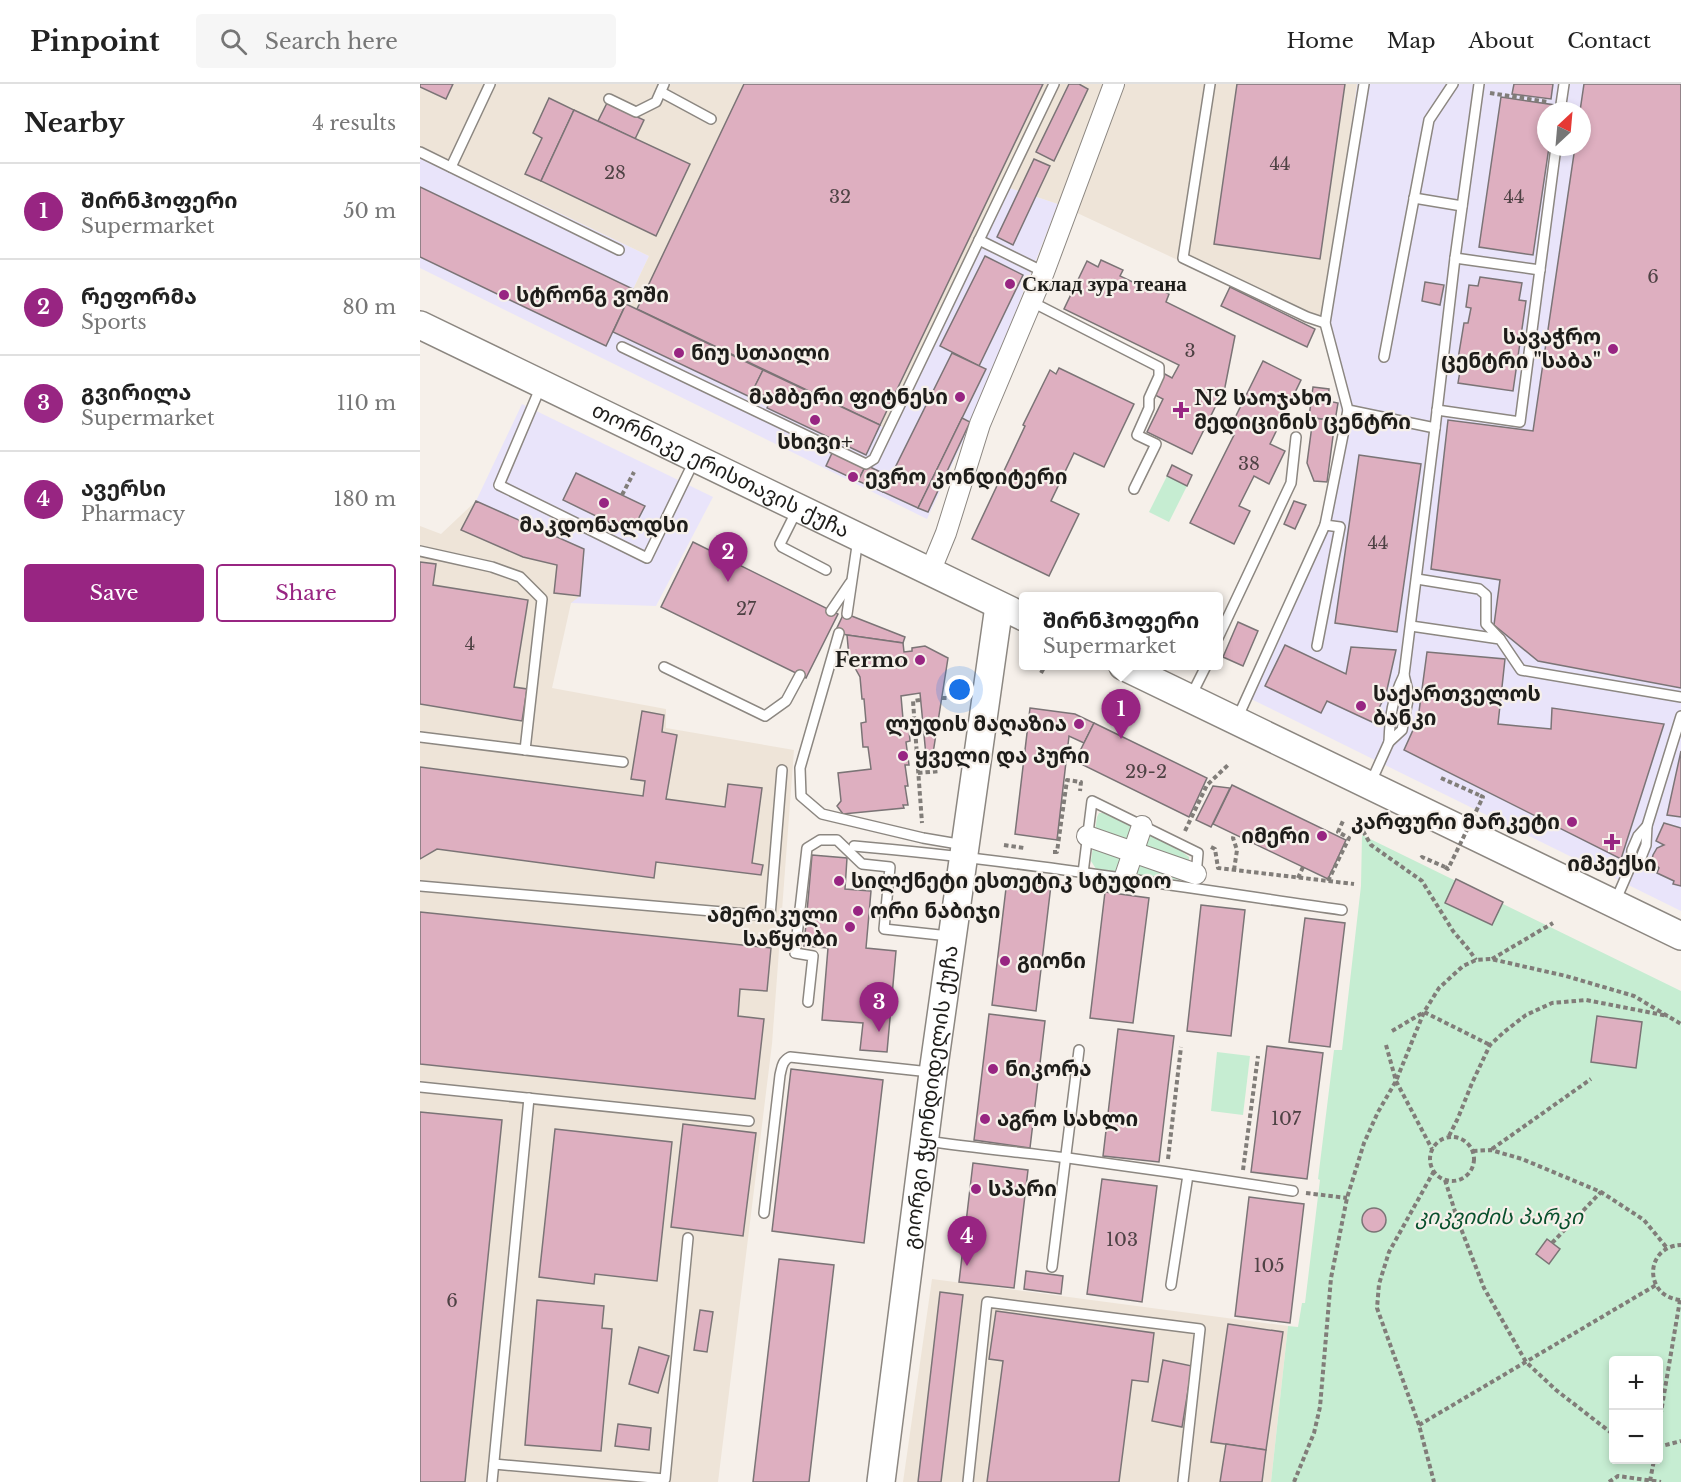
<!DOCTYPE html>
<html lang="en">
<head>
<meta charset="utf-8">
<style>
  :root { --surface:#fff; --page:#f6f6f6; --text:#222; --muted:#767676; --line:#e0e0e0; --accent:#982582 }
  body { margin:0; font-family:"Libre Baskerville","Noto Sans Georgian",serif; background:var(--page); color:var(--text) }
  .controls { position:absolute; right:18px; bottom:18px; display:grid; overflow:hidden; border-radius:6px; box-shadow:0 3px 9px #0003 }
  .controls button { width:54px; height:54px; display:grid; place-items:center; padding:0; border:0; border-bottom:2px solid var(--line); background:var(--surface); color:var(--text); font:30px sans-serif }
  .compass { position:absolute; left:1117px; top:18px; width:54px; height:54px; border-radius:50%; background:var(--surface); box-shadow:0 3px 9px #0003; rotate:26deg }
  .you { position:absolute; left:540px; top:606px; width:21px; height:21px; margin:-15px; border:4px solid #fff; border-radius:50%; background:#1a73e8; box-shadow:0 0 0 9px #1a73e833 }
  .badge { display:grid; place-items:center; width:39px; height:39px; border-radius:50%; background:var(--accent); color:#fff; font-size:20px; font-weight:700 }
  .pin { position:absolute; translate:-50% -50px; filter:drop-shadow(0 2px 3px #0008) }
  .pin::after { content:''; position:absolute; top:32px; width:21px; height:18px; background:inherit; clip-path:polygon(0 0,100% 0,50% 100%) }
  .popup { position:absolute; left:599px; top:508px; width:204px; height:78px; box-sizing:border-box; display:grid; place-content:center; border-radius:6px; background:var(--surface); filter:drop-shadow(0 2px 4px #0005); font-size:20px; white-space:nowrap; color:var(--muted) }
  .popup b { font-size:22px; color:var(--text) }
  .popup::after { content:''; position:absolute; left:50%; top:100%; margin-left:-12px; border:12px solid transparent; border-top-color:var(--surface) }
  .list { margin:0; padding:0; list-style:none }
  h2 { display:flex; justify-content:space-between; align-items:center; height:78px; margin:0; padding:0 24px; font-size:26px }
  h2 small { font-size:20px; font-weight:400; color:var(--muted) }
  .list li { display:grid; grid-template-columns:39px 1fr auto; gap:18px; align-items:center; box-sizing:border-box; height:96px; padding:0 24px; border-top:2px solid var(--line) }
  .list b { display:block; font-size:22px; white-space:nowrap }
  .list p { margin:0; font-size:20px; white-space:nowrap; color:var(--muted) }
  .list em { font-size:20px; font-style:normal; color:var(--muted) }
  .actions { display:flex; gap:12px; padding:18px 24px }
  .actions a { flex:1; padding:14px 0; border:2px solid var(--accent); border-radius:6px; text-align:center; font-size:21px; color:var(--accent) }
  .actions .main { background:var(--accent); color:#fff }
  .icon { flex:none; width:33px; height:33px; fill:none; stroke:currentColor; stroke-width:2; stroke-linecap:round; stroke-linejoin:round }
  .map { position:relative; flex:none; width:1261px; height:1398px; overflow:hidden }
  header { display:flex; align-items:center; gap:36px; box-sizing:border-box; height:84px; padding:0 30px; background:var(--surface); border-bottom:2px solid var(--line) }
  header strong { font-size:28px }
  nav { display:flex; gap:33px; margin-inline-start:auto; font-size:21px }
  .search { width:420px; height:54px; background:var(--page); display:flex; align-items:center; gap:15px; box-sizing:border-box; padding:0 21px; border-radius:6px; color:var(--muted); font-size:22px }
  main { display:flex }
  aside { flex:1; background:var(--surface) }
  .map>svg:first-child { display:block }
  .commercial { fill:#e9e4fa; fill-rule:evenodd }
  .built { fill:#eee4d8 }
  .green { fill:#c6edd2; fill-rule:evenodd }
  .building { fill:#deafc0; stroke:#7b7476; stroke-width:1.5 }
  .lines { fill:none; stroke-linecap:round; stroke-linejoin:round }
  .lane-casing { stroke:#8c8781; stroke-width:12 }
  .street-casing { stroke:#8c8781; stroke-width:22 }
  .secondary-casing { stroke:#8c8781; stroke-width:30 }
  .path { stroke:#817d79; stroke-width:4; stroke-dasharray:4.5 3; stroke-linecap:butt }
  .lane { stroke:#fff; stroke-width:9 }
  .street { stroke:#fff; stroke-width:20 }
  .secondary { stroke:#fff; stroke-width:27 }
  .path-bridge { stroke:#817d79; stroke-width:4; stroke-dasharray:4.5 3; stroke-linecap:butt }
  .poi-dot { fill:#982582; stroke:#f6f0ea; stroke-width:2 }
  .labels { text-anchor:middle; stroke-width:4.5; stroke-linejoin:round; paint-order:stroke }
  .number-label { font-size:18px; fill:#4e4244 }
  .poi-label { font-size:21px; font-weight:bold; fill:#1e1d1a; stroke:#f6f0ea; text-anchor:start }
  .street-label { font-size:21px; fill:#1e1d1a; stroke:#f6f0ea }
  .park-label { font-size:21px; font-style:italic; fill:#08502c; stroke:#f6f0ea }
</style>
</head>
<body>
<header>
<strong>Pinpoint</strong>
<div class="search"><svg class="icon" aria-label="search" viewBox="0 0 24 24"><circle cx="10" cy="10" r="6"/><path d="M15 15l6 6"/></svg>Search here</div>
<nav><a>Home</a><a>Map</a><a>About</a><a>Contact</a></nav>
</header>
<main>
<aside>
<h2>Nearby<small>4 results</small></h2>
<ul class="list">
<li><span class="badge">1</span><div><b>შირნჰოფერი</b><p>Supermarket</p></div><em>50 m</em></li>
<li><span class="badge">2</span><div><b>რეფორმა</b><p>Sports</p></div><em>80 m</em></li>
<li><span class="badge">3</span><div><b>გვირილა</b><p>Supermarket</p></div><em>110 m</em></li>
<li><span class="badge">4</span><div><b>ავერსი</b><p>Pharmacy</p></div><em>180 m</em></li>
</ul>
<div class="actions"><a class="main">Save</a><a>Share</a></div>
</aside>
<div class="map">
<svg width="1261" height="1398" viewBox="0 0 1261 1398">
  <rect width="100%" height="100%" fill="#f6f0ea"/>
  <g class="commercial">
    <path d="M937 0H1261V827L823 611 900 440 922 331 903 244ZM1126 27H1162V63H1126Z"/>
    <polygon points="0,62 229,172 206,220 465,344 581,101 638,120 552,338 507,435 0,184"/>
    <polygon points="102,320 293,413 236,522 151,519 56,417"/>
  </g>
  <g class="built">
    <polygon points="0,0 937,0 903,244 638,120 581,101 465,344 206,220 229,172 0,62"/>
    <polygon points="56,417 164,465 160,512 151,519 132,604 246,625 246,644 374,666 352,960 298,1398 0,1398 0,442 21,450"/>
    <polygon points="512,1195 868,1242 851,1398 483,1398"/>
  </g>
  <g class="green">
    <polygon points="747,392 767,402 749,438 729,428"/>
    <polygon points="679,729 683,729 757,764 769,773 770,784 765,794 759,796 676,785 671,777 677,733"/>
    <path d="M942 751 1261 907V1398H851L868 1242 878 1243 882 1219H885L900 1096 898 1095 914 966H922L941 802ZM1194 1276H1238V1376H1194Z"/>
    <polygon points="797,968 830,972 823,1031 791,1027"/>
  </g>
  <g class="building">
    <polygon points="0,0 33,0 26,15 0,3"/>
    <polygon points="324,0 623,0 460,341 217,225"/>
    <polygon points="649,0 659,0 668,5 634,77 616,68"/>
    <polygon points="817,0 925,0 900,175 794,160"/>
    <polygon points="1094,0 1133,0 1131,15 1092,10"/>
    <polygon points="1164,0 1261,0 1261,604 1118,577 1074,541 1080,496 1011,485 1028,336 1113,347 1155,63 1162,63 1162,27 1160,27"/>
    <polygon points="1081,13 1135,21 1134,27 1126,27 1126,63 1129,63 1113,171 1059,163"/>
    <polygon points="129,14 154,26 121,97 105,90 122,54 113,49"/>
    <polygon points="187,19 224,36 215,55 178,37"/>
    <polygon points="154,26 270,80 236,152 121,97"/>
    <polygon points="614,75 630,82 593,161 577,153"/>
    <polygon points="0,103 213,205 186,262 0,173"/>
    <polygon points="565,172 603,191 559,282 520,262"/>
    <polygon points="681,176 703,186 700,192 727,205 729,200 749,210 746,218 815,252 805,303 772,370 727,348 743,315 735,311 745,290 752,294 759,281 644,225 667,177 678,183"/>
    <polygon points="1060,193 1102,199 1099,216 1106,217 1093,307 1038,299 1040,287 1036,287 1044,239 1048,239 1051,224 1046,223 1049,201 1058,202"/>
    <polygon points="1005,198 1024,201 1020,221 1002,217"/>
    <polygon points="810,203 895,245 887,263 801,222"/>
    <polygon points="206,220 343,286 330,313 193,248"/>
    <polygon points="532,269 566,285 498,424 463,408"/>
    <polygon points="843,277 881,296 850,360 865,367 849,400 834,392 819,422 830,427 814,460 770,439 814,351 808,348"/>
    <polygon points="639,284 714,320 684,383 654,369 631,417 659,430 629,492 552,455 605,342 603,341 630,286 636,290"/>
    <polygon points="343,286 460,341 446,371 347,324 351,315 333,306"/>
    <polygon points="893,303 909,305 908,317 918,319 915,337 889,333"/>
    <polygon points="542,334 550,338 508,428 498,424"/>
    <polygon points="893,334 915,337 907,398 894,397 887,379"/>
    <polygon points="413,367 446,381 438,397 406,382"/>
    <polygon points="939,371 1001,380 977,548 915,539"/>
    <polygon points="446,381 471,393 463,408 438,397"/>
    <polygon points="752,381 772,391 767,402 747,392"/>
    <polygon points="156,389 225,422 211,449 143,416"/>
    <polygon points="56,417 164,465 160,512 134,509 137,481 103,473 41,446"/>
    <polygon points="874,417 886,421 875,445 864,440"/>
    <polygon points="273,458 418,530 386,594 241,523"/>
    <polygon points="0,478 16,480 13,501 108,516 94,603 107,605 102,637 0,620"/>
    <polygon points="424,529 485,553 483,559 427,551 415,548"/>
    <polygon points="818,538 838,547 823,582 803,573"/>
    <polygon points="427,551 483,559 484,568 492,567 492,564 505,562 528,574 511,682 507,682 500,609 481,612 483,635 488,635 490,657 486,658 489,681 485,681 488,702 485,702 488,721 483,721 484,724 423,730 417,722 421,717 418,689 451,685 448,663 443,663 441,639 446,638 444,615 442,615 440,593 434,582 440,574 429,573"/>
    <polygon points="865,561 926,590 931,563 976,566 966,610 952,638 907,617 901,629 845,602"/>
    <polygon points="1007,568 1085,575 1078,640 1131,645 1132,624 1244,640 1201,775 984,666 998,635"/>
    <polygon points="610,624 655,630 674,639 664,659 649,652 637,756 595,750"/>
    <polygon points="222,627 244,631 242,648 257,651 246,715 305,723 308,700 342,704 332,779 343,781 341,791 236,778 234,794 17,765 0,775 0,683 223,712 225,697 211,695"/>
    <polygon points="674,639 787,694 769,733 655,677"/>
    <polygon points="1261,667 1261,733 1247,731"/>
    <polygon points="812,701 926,756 908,795 793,740"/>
    <polygon points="793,702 810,704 791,743 776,736"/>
    <polygon points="1244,739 1261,744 1261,802 1253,800 1254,797 1237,789 1239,784 1234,779 1232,775 1233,771 1237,764 1244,761 1236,757"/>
    <polygon points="392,771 427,774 425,805 451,807 446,864 476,867 467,968 440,966 443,939 402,936 408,864 384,862"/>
    <polygon points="1036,795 1083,818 1072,841 1025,819"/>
    <polygon points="587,796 631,801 616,927 572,921"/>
    <polygon points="685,808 729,814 713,939 670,934"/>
    <polygon points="781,821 825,826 811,952 767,947"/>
    <polygon points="0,828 351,864 347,907 320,905 318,932 344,935 335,1015 0,980"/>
    <polygon points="885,834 925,839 910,963 869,958"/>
    <polygon points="569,930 625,937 610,1064 554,1056"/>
    <polygon points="1177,932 1222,938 1216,984 1171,978"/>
    <polygon points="698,945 754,952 739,1078 683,1072"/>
    <polygon points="847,962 903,969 887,1095 831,1088"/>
    <polygon points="371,985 463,996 444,1159 352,1147"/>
    <polygon points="0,1028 82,1036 45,1398 0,1398"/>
    <polygon points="263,1040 336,1049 323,1152 251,1143"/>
    <polygon points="135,1045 252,1058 237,1197 175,1190 174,1200 119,1193"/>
    <polygon points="553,1079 608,1086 594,1204 539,1198"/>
    <polygon points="682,1095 737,1102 722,1218 667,1210"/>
    <polygon points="829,1113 884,1120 870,1239 815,1232"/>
    <circle cx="954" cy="1136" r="12"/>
    <polygon points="1127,1155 1140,1165 1129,1180 1116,1170"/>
    <polygon points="359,1175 414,1181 389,1398 333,1398"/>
    <polygon points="606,1187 643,1192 641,1210 604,1205"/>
    <polygon points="520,1208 543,1211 521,1398 498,1398"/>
    <polygon points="117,1216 184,1222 182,1244 192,1245 181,1367 105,1361"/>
    <polygon points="280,1226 293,1228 287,1268 274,1266"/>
    <polygon points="576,1227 734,1249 728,1298 712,1296 699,1398 567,1398 583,1277 569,1275"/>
    <polygon points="808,1240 863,1248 846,1366 791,1358"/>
    <polygon points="219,1263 249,1272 238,1309 209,1300"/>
    <polygon points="743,1276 772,1282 762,1343 732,1337"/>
    <polygon points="198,1340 231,1344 229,1366 195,1362"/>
    <polygon points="806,1360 846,1366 842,1398 800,1398"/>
  </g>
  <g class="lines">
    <g class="lane-casing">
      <g id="lane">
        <polyline points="790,0 763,174 887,233 905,239"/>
        <path d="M944 0 905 239 928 326 1015 344 984 591C972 616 970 631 969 658"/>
        <polyline points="241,8 291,35"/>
        <polyline points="189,15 216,28 236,18 244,0"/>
        <polyline points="1140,27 1144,0"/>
        <polyline points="0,68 199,166"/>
        <polyline points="31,83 70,0"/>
        <polyline points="994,114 1042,122"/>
        <polyline points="559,156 624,188"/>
        <polyline points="1035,174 1120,186"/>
        <polyline points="612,218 739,283 739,292 729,314 729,324 717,351 736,360 714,405"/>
        <polyline points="202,263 446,380 454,375 634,0"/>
        <polyline points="964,273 1009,36 1033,0"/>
        <polyline points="121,302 79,401 227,474 275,375"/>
        <polyline points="1017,326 1100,338 1136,63"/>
        <polyline points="1015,344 1035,174 1059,0"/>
        <polyline points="377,426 360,460 362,463 406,486"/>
        <polyline points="0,467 72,483 100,493 122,515 105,666"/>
        <polyline points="997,495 1059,505 1066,511 1066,540 1080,555"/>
        <polyline points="411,527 430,499"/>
        <polyline points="427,530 438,455"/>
        <polyline points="991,542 1080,555 1101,586 1261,613"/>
        <polyline points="419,549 380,684 381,712 402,730 503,754 544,761"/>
        <polyline points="798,554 871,399 876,353"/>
        <polyline points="897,562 920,443 905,441 928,326"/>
        <polyline points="244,583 345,632 366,617 380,591"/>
        <polyline points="771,612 786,582"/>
        <polyline points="817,635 905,441"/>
        <polyline points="0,653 203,678"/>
        <polyline points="951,698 969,658 982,646 989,611 984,591"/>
        <path d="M434 762C597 776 760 803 922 826"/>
        <polyline points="1211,781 1220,776 1226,761 1227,742 1261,632"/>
        <polyline points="663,789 672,717 778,769 776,791"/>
        <polyline points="0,802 350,832 362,686"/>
        <polyline points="1195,818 1211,781 1212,766 1218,752 1227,742"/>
        <polyline points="388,918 393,872 375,869 387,764 400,756 417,756 442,780 470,783 464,845 529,852"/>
        <polyline points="0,1003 329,1037"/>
        <path d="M507 1057C554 1064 601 1068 648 1074 723 1084 798 1095 873 1107"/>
        <path d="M344 1129 360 991C362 983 362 977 370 973L510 988"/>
        <polyline points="632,1183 659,966"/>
        <polyline points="751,1201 768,1091"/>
        <polyline points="74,1380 245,1395 268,1154"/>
        <polyline points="72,1398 109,1014"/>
        <polyline points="548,1398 567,1218 780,1245 763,1398"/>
      </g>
    </g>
    <g class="street-casing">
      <g id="street">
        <polyline points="510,488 526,449 560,340 624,188 694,0"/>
        <polyline points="667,752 776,790"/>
        <polyline points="704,795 722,742"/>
      </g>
    </g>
    <g class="secondary-casing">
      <g id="secondary">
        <path id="s1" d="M0 241 604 533"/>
        <polyline points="703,582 1261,852"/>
        <path id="s2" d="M461 1398 513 989 579 522"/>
      </g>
    </g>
    <g class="path">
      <polyline points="1070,9 1128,18"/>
      <polyline points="202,411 214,388"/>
      <polyline points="621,589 625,582"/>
      <polyline points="522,614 530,614"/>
      <polyline points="500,616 493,617 502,739"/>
      <polyline points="498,689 520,687"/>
      <polyline points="1021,694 1059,711"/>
      <polyline points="765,747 787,701 808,681"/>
      <polyline points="943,747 951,761 1002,797 1033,847 1049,866 1056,876"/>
      <polyline points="584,761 604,764"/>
      <polyline points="791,763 795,765 798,784 934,800"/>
      <polyline points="633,768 637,768 647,696 661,698 660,707"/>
      <polyline points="1001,774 1002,773 1025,783"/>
      <polyline points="814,786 817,766 813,754 814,750"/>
      <polyline points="878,794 883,783"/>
      <polyline points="908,797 929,754 918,748 923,737"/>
      <polyline points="1072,875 1133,839"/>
      <polyline points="972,947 1004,928 1070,961"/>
      <polyline points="966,961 976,997 1012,1065"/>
      <polyline points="1029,1052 1038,1034 1052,999 1070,961 1084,948 1106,931 1132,919 1166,916 1248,932"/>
      <circle cx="1032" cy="1075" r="22"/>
      <polyline points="1072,1065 1171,995"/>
      <polyline points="1053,1067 1071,1066 1102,1075 1181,1108 1224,1136 1247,1164"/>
      <polyline points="748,1075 761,963"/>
      <polyline points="823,1086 838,972"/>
      <polyline points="1014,1087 969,1168 959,1200 957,1224 999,1341 1014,1398"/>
      <polyline points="1025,1096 1038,1137 1064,1204 1106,1278 1136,1306 1194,1351"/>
      <polyline points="886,1109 927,1114"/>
      <polyline points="1132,1159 1181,1108"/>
      <path d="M1260 1216C1223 1212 1225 1162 1261 1161"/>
      <polyline points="999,1341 1236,1201"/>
      <polyline points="1238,1346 1260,1216"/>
      <polyline points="1238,1363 1261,1357"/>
      <polyline points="1230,1397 1234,1376"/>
      <polyline points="874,1398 894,1349 900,1323 911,1194 927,1114 944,1059 958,1028 976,997 1004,928 1019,904 1043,882 1056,876 1071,875 1146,892 1214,912 1261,940"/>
      <polyline points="1189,1398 1198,1392 1241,1398"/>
    </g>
    <use href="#lane" class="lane"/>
    <use href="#street" class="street"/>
    <use href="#secondary" class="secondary"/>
    <polyline class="path-bridge" points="1025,783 1028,785 1063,713 1059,711"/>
  </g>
  <g class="poi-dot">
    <circle cx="590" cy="200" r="6"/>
    <circle cx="84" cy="211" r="6"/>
    <circle cx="1193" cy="265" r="6"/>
    <circle cx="259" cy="269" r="6"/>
    <circle cx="540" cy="313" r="6"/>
    <path d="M758 317h6v6h6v6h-6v6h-6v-6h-6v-6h6z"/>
    <circle cx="395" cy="336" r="6"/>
    <circle cx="433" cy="393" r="6"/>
    <circle cx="184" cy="419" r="6"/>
    <circle cx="500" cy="576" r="6"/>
    <circle cx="941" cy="622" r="6"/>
    <circle cx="659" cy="640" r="6"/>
    <circle cx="483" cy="672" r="6"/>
    <circle cx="1152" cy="738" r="6"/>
    <circle cx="902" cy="752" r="6"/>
    <path d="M1189 749h6v6h6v6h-6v6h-6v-6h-6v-6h6z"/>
    <circle cx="419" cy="797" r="6"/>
    <circle cx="438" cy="827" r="6"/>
    <circle cx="430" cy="843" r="6"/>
    <circle cx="585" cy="877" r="6"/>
    <circle cx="573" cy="985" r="6"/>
    <circle cx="565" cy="1035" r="6"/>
    <circle cx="556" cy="1105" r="6"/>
  </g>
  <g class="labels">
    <g class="number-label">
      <text x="860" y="86">44</text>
      <text x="195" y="95">28</text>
      <text x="420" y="119">32</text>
      <text x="1094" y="119">44</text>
      <text x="1233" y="199">6</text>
      <text x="770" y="273">3</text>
      <text x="829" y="386">38</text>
      <text x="958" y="465">44</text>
      <text x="326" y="531">27</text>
      <text x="50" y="566">4</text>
      <text x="726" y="694">29-2</text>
      <text x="866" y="1041">107</text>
      <text x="702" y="1162">103</text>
      <text x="849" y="1188">105</text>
      <text x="32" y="1223">6</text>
    </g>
    <g class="poi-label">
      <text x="602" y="207">Склад зура теана</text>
      <text x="96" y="218">სტრონგ ვოში</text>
      <text x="1181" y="260" text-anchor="end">სავაჭრო<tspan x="1181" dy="24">ცენტრი "საბა"</tspan></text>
      <text x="271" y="276">ნიუ სთაილი</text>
      <text x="528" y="320" text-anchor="end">მამბერი ფიტნესი</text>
      <text x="774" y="321">N2 საოჯახო<tspan x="774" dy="24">მედიცინის ცენტრი</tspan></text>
      <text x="395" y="365" text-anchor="middle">სხივი+</text>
      <text x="445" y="400">ევრო კონდიტერი</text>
      <text x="184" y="448" text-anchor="middle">მაკდონალდსი</text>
      <text x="488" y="583" text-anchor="end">Fermo</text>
      <text x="953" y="617">საქართველოს<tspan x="953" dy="24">ბანკი</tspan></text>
      <text x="647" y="647" text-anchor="end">ლუდის მაღაზია</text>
      <text x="495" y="679">ყველი და პური</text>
      <text x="1140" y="745" text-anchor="end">კარფური მარკეტი</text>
      <text x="890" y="759" text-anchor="end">იმერი</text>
      <text x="1192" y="787" text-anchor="middle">იმპექსი</text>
      <text x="431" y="804">სილქნეტი ესთეტიკ სტუდიო</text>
      <text x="450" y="834">ორი ნაბიჯი</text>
      <text x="418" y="838" text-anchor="end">ამერიკული<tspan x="418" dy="24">საწყობი</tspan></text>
      <text x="597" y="884">გიონი</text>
      <text x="585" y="992">ნიკორა</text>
      <text x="577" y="1042">აგრო სახლი</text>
      <text x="568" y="1112">სპარი</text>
    </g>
    <g class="street-label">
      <text dy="7" stroke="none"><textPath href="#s1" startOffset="334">თორნიკე ერისთავის ქუჩა</textPath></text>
      <text dy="7" stroke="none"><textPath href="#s2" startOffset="388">გიორგი ჭყონდიდელის ქუჩა</textPath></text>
    </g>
    <g class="park-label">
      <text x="1079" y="1140">კიკვიძის პარკი</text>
    </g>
  </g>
</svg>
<div class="controls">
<button>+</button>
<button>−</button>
</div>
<svg class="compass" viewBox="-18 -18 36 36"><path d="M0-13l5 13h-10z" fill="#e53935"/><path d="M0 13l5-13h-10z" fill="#767676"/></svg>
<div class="you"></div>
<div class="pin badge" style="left:701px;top:655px">1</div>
<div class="popup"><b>შირნჰოფერი</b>Supermarket</div>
<div class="pin badge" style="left:308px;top:498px">2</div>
<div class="pin badge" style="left:459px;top:948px">3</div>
<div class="pin badge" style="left:547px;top:1182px">4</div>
</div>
</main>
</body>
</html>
